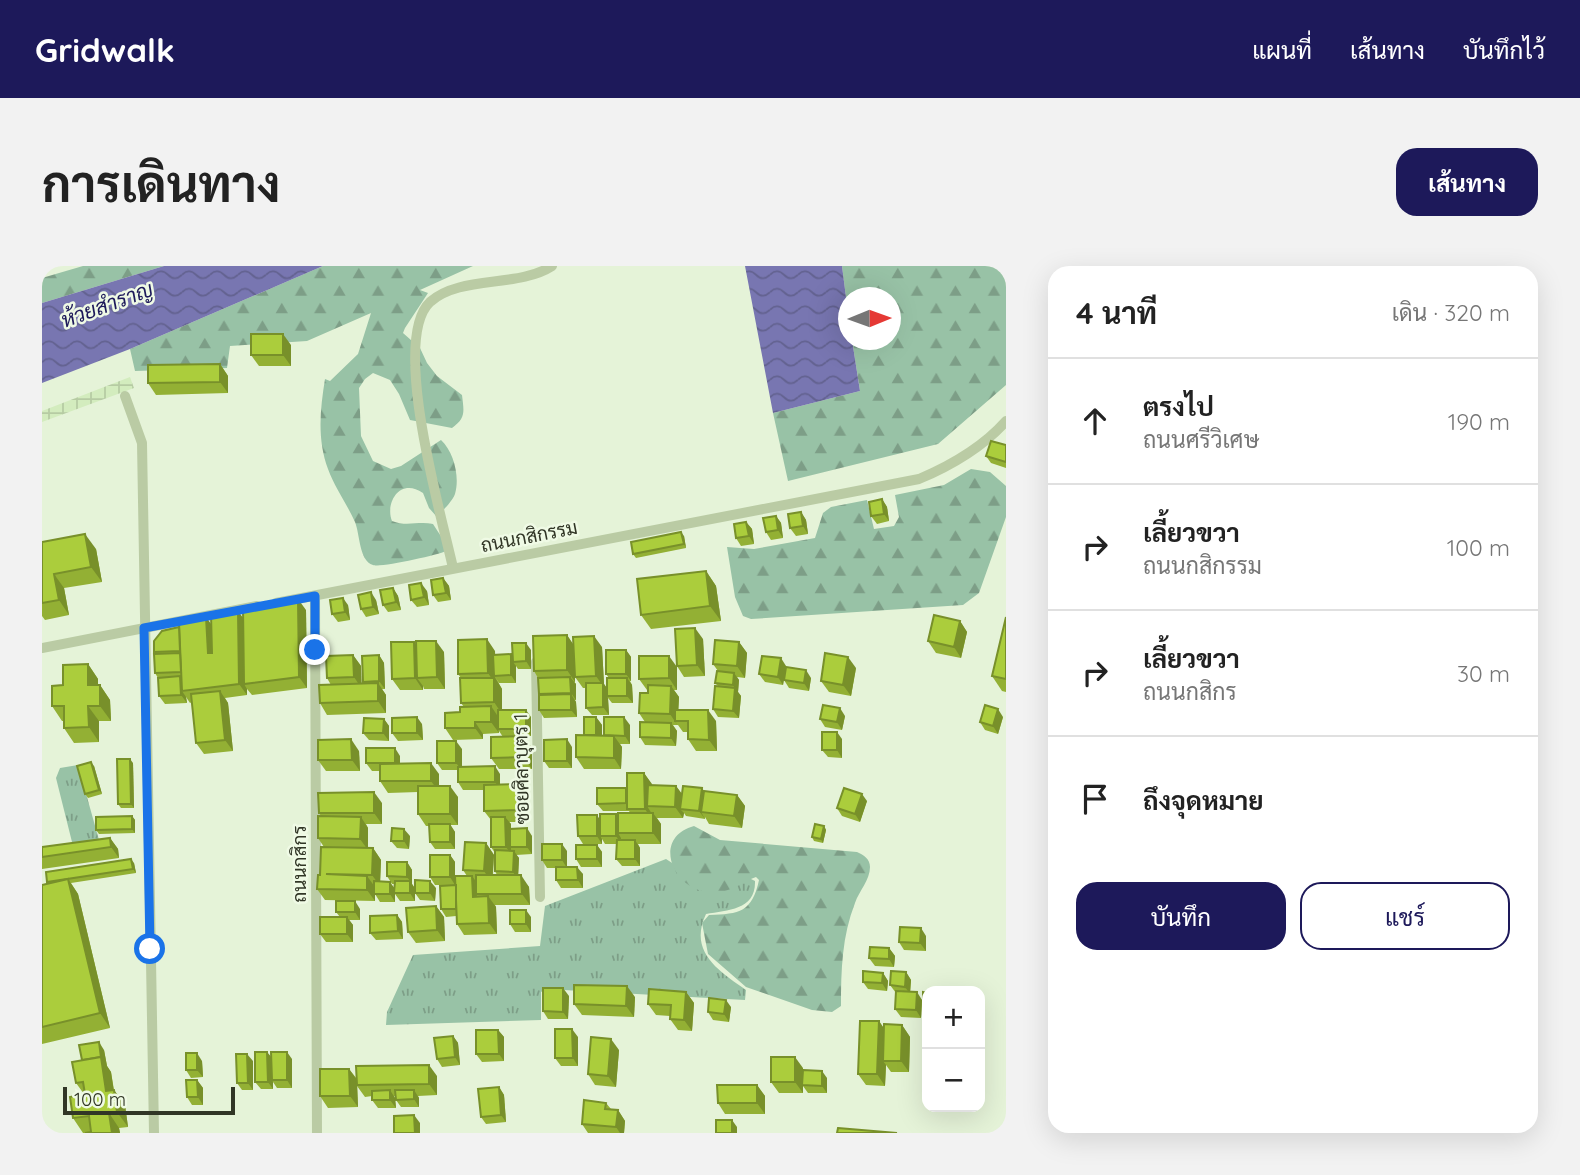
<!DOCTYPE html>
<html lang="th">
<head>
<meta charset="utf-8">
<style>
  :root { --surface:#fff; --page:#f2f2f2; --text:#222; --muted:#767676; --line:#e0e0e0; --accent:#1d195a }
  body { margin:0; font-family:Quicksand,Sarabun,sans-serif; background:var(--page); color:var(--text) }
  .controls { position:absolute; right:21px; bottom:21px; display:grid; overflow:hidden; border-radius:14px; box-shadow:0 7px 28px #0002 }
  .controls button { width:63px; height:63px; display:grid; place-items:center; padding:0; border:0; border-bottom:2px solid var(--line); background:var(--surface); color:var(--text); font:35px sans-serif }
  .compass { position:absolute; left:796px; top:21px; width:63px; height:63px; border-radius:50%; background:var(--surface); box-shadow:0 7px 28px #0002; rotate:89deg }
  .scale { position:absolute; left:21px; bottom:18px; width:172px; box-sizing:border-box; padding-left:7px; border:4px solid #313626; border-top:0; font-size:19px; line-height:24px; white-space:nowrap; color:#313626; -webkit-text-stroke:5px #effae5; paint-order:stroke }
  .stop { position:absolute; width:21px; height:21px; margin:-16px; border:5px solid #1a73e8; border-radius:50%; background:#fff }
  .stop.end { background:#1a73e8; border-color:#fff; box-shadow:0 2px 7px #0008 }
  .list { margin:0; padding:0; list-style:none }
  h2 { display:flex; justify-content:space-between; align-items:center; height:91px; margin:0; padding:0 28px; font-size:30px }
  h2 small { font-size:23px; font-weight:400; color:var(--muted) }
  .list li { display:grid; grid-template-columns:46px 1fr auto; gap:21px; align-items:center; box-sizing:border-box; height:126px; padding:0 28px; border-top:2px solid var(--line) }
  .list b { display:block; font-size:26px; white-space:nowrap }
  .list p { margin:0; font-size:23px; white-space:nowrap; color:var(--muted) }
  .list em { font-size:23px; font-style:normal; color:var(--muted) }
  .actions { display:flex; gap:14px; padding:21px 28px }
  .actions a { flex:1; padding:16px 0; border:2px solid var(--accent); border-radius:21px; text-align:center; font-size:24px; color:var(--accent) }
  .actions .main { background:var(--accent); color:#fff }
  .icon { flex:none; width:38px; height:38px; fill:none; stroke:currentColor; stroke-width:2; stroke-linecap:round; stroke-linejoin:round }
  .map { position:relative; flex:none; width:964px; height:867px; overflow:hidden; border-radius:21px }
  header { display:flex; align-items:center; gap:42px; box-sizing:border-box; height:98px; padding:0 35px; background:var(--accent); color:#fff }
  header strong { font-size:33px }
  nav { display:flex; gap:38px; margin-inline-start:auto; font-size:24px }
  .intro { display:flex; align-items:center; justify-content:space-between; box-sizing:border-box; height:168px; padding:0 42px }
  h1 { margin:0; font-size:49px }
  .button { padding:18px 32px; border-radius:21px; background:var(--accent); color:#fff; font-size:24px; font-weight:700 }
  main { display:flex; gap:42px; padding:0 42px }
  aside { flex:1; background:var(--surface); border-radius:21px; box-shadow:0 7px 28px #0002 }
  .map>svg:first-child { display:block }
  .grass { fill:url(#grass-tufts) }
  .forest { fill:url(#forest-firs) }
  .plaza { fill:url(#plaza-grid) }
  .water { fill:url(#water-waves) }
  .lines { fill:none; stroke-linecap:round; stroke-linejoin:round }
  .minor { stroke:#bacba4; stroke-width:10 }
  .wall { fill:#93b034 }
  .shaded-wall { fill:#78902a }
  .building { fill:#abcd3c; stroke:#78902a; stroke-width:2 }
  .route { stroke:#1a73e8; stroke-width:9 }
  .labels { text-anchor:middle; stroke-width:5; stroke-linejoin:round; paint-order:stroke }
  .street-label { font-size:19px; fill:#313626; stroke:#effae5 }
  .water-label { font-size:21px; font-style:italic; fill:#1d195a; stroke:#effae5 }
</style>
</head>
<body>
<header>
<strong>Gridwalk</strong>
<nav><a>แผนที่</a><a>เส้นทาง</a><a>บันทึกไว้</a></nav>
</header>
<div class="intro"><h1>การเดินทาง</h1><a class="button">เส้นทาง</a></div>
<main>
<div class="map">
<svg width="964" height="867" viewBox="0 0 964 867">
  <defs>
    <pattern id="grass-tufts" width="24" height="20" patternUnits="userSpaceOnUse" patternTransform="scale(1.75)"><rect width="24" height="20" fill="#98c2a6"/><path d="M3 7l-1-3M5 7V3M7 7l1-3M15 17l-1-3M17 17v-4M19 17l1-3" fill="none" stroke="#7d9e87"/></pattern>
    <pattern id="forest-firs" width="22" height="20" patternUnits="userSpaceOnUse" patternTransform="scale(1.75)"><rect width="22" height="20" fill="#98c2a6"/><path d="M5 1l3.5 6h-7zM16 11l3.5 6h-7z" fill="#7d9e87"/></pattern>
    <pattern id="plaza-grid" width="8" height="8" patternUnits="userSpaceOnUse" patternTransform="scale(1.75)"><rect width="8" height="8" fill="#d3ecbe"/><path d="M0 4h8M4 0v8" fill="none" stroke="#b6cba3"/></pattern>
    <pattern id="water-waves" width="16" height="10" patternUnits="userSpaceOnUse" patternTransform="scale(1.75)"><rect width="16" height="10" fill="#7876b1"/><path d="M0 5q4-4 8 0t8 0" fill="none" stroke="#636290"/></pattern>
  </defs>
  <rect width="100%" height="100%" fill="#e5f3d8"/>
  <g class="grass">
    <polygon points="36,499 57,574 31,580 14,512 18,502"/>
    <path d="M624 593 664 619 705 611 713 615C714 644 686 644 664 648 646 686 677 705 704 724L703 734 504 723 499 726V754L344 759 345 746 371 689 498 680 503 640Z"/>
  </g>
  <g class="forest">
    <polygon points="41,0 122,0 0,37 0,12"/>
    <path d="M281 0H431L378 24 386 27 363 62 361 67 378 82 385 97 395 110 420 129C422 146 424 152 410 162L368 154 357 128 348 114 331 107 323 113 317 122 319 170 331 195 349 203 359 200 399 174C412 186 418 211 413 228 410 236 400 245 395 251L387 242 381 227C357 211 343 238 350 255 364 261 376 255 391 258L402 275 404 285C396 289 338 302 331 299 317 295 318 268 313 256 305 238 293 222 286 203 275 173 278 144 283 113L288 115 316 88 329 47 265 75 188 80 185 102 93 105 88 83Z"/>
    <polygon points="800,0 964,0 964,119 896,178 746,215 731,147 818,125 810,74 848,74 848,32 806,32 806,47"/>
    <polygon points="929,203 948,206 964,220 964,251 937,327 921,339 709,353 701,350 693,331 685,281 712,283 773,272 781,247 789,241 825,234 832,263 852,260 857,251 853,229 902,219"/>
    <path d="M652 560 678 574 815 586C822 589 828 593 828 601 828 614 817 625 813 637 800 670 799 704 799 740L790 746 770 744 704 721 666 688 660 657 667 649C698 648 710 646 717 614L714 611C702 615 691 624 678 626 632 632 607 572 652 560Z"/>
  </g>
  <polygon class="plaza" points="88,111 92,122 0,156 0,145"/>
  <g class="water">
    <polygon points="122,0 281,0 88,83 0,117 0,37"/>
    <polygon points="703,0 800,0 806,47 806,74 810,74 818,125 731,147"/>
  </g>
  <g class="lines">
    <g class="minor">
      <polyline points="83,130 100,177 112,867"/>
      <path d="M411 302C400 251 348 74 388 36 418 9 476 22 510 0"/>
      <polyline points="273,330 275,867"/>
      <path d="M234 337 877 213C910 199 940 182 964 155"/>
      <polyline points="0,382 215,340"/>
      <polyline points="494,396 498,631"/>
    </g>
  </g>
  <g class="wall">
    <polygon points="249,79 249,100 217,100 209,89"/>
    <polygon points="178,98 186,110 186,127 114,129 106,117"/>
    <polygon points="964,179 964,202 949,197 944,190"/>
    <polygon points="840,233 845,241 847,255 835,258 829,250"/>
    <polygon points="759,246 764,254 766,268 754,270 748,262"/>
    <polygon points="734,250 739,257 741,272 729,274 724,266"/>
    <polygon points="704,256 710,263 712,278 699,280 694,272"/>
    <polygon points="642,270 644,282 594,292 591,288"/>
    <polygon points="0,276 54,283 60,316 22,322 27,349 3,354 0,350"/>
    <polygon points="664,305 674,320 679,355 609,363 599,349"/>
    <polygon points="401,312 407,320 409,334 396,336 391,329"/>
    <polygon points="351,322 356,330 359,344 346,346 341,339"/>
    <polygon points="385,325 387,339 375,341 369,334"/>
    <polygon points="334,334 337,348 324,351 319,343"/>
    <polygon points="306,339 308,354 296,356 290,348"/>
    <polygon points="264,344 265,422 210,429 205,423 205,429 183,432 186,437 191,485 162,488 154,477 150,436 148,437 144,431 145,437 123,438 117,430 116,412 113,407 114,388 112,386 169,358 201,351"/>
    <polygon points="964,351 964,426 960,425 950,410"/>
    <polygon points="918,355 925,366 919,392 894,387 886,375"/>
    <polygon points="525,369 532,380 560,381 562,418 565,422 567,412 564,408 584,384 589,391 589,415 588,415 590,419 591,437 570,437 566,432 567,449 550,449 544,442 544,422 541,422 533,411 533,416 532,416 534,418 534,434 533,434 534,436 535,451 502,452 497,444 498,429 497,428 496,412 492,405"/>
    <polygon points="661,373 663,410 642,411 635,400"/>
    <polygon points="697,376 705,387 703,412 695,411 697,414 696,426 699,430 697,452 676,451 671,443 676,420 673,417 676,405 671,398"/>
    <polygon points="374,378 402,386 403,423 382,423 381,420 381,424 358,424 350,413"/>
    <polygon points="489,384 489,403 476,403 474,400 474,417 457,417 454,412 460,423 460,444 489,451 489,470 461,471 457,465 457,467 441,468 441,473 411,474 403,462 422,441 419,437 419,412 416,408 453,385 453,389 470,391"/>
    <polygon points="311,389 319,400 319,418 322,418 321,416 337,389 342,397 343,423 340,423 344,429 344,447 285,449 278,437 289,419 285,412"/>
    <polygon points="46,398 56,413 56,419 58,419 68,434 69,455 57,455 57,476 32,477 22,462 22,455 20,455 10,440 21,419"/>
    <polygon points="744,400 741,419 723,416 717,408"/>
    <polygon points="635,401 635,424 632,424 637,431 636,444 674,455 675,485 654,485 646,473 646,466 641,466 636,459 631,459 635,465 634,480 603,479 598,471 603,456 597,447 606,427 606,424 605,424 597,413"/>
    <polygon points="814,402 809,430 787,426 779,415"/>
    <polygon points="769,412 767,425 747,422 742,414"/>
    <polygon points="803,450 800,464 783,461 778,453"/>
    <polygon points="554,451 560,459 560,469 562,469 588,459 588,478 578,478 580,481 579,503 542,503 534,491 542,469"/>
    <polygon points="961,451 956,468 943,464 938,456"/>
    <polygon points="342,453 347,460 347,475 327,474 321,467"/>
    <polygon points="380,458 381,474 356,475 350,467"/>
    <polygon points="800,473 800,492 786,491 780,484"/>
    <polygon points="530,481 530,502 507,502 502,495"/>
    <polygon points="490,482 490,503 457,503 449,492"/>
    <polygon points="420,483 420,501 458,508 458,518 485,530 486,556 467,556 469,558 469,563 490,570 490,588 474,589 477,592 476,609 487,621 488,639 453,639 454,641 455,668 422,669 415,658 414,650 404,651 399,643 414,619 425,610 421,604 444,577 452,589 451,609 455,609 453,605 453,587 449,581 449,554 442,545 442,524 421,524 416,516 416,504 400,504 395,497"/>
    <polygon points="317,485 318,505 284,505 276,494"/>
    <polygon points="358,490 358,497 397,508 397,520 416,531 416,559 408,559 413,566 413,583 393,583 388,576 387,560 384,560 376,548 376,526 346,527 338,515 338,505 330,505 324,497"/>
    <polygon points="91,497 92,542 79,542 76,538"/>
    <polygon points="52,500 60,528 46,532 43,528"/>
    <polygon points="602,507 610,519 634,520 640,528 660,522 662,525 695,529 703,540 700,562 667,558 663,551 663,553 644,550 642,547 641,552 615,552 619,558 619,578 596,578 598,582 598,600 580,600 574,593 575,578 563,578 560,573 560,578 541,578 536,570 558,554 576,551 588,547 587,545 561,545 555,538 585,523"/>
    <polygon points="825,535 818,556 800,550 795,542"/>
    <polygon points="340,537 340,558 324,558 326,562 326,582 331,582 339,594 338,616 353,622 353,618 350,618 345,610 365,596 370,604 370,618 373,622 394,622 393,635 378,634 373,627 373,635 358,635 353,628 353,636 338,636 333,628 333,635 283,634 275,623 282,581 276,572 279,550 277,547"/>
    <polygon points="90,550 93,554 93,567 57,568 54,564"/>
    <polygon points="782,560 784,564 781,577 772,575 770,571"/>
    <polygon points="368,570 367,583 355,582 349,575"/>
    <polygon points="68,572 76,583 77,592 0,603 0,591"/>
    <polygon points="555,579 560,586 560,601 539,601 534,593"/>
    <polygon points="525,585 525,601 541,608 541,622 519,622 514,614 514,602 505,602 500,594"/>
    <polygon points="408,589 413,596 413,619 393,619 388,611"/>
    <polygon points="92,597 94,607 29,617 36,628 68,762 0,778 0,619 7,618 5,616"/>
    <polygon points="394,640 402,651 403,675 374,677 366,666"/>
    <polygon points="318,643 318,654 307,654 311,659 311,676 284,676 278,668 298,651 294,646"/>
    <polygon points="355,649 360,656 361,673 334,674 328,667"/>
    <polygon points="489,651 489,666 473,666 468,658"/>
    <polygon points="884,670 884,685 862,684 857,676"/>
    <polygon points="847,682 853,690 852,701 833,700 827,692"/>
    <polygon points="864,706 869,714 868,726 880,734 879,752 859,751 853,743 854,727 848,719"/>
    <polygon points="841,707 846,715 845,725 826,723 821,716"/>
    <polygon points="644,726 652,737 650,765 636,764 628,753 628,750 614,749 606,738"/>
    <polygon points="527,730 526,753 506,753 501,745"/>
    <polygon points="593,731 592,751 540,749 532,738"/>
    <polygon points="689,741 687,756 671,754 666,746"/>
    <polygon points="837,755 842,763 860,759 868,771 867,806 849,806 844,799 843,820 824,819 816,808"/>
    <polygon points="456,764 462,771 462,795 440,796 434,788"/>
    <polygon points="411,770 416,777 418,799 400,801 395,793"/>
    <polygon points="536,771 536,800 519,800 513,792"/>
    <polygon points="62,784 65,800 69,806 72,824 83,839 86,861 77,862 78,867 41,867 31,852 42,828 34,817 40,794"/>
    <polygon points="577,784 574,821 553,819 546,808"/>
    <polygon points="230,792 250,793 250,822 235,822 231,816 231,823 219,823 213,816"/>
    <polygon points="160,795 161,811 149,812 144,804"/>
    <polygon points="211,795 211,824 200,824 195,817"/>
    <polygon points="761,802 761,809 785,812 785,827 766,827 761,820 761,827 737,827 729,816"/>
    <polygon points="307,803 315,813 395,810 395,829 376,830 377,832 377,841 359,841 354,834 354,830 352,830 353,832 354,842 336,842 330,834 330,830 323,831 315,820 316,841 286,842 278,830"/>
    <polygon points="155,814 161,822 161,839 150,839 145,831"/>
    <polygon points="715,819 723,830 723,848 683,848 676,837"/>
    <polygon points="457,821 462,829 464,856 444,858 439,851"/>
    <polygon points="564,837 569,843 576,844 583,855 582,867 546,867 540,858"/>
  </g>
  <g class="shaded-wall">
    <polygon points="241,68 249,79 249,100 241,89"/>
    <polygon points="178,98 186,110 186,127 178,116"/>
    <polygon points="840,233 845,241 847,255 842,248"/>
    <polygon points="759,246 764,254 766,268 761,260"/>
    <polygon points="734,250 739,257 741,272 736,264"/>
    <polygon points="704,256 710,263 712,278 707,270"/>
    <polygon points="639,266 642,270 644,282 642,278"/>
    <polygon points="43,268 54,283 60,316 49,301"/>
    <polygon points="664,305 674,320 679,355 668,340"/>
    <polygon points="12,308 22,322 27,349 17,334"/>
    <polygon points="401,312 407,320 409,334 404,327"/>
    <polygon points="379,317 385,325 387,339 382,331"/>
    <polygon points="351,322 356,330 359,344 354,336"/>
    <polygon points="329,326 334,334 337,348 331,341"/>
    <polygon points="301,332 306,339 308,354 303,346"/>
    <polygon points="256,333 264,344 265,422 257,411"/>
    <polygon points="196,345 204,356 202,418 205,423 205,429 197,418"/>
    <polygon points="164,351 172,362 173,399 166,387"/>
    <polygon points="918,355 925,366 919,392 912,381"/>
    <polygon points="653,362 661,373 663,410 655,399"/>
    <polygon points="525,369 533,381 533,416 525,404"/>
    <polygon points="552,370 560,381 562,418 566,424 565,430 566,432 567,449 561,441 561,420 554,410"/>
    <polygon points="445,373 453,385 454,410 452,410 460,423 460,448 452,436 452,416 446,407"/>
    <polygon points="394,375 402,386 403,423 395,411"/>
    <polygon points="372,376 380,387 375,412 381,420 381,424 373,412"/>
    <polygon points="697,376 705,387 703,412 695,400"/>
    <polygon points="484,377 489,384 489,403 484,395"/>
    <polygon points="584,384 589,391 589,415 584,408"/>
    <polygon points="469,388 473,396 471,396 474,400 474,417 469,409"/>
    <polygon points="311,389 319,400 320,423 312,411"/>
    <polygon points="337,389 342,397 343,423 337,415"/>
    <polygon points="627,390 635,401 635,424 627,412"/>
    <polygon points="806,391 814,402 809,430 801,419"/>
    <polygon points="739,392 744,400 741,419 736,411"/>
    <polygon points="46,398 56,413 56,434 46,419"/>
    <polygon points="764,404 769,412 767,425 762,417"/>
    <polygon points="692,407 697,414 696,426 699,430 697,452 691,445 693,423 691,419"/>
    <polygon points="138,410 143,418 140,425 144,431 145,437 139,429"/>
    <polygon points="528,411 534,418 534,434 529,427"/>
    <polygon points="585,412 590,419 591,437 585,430"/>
    <polygon points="336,417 344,429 344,447 336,435"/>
    <polygon points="58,419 68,434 69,455 58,440"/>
    <polygon points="629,420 637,431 636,455 633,455 636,460 628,448"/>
    <polygon points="178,425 186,437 191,485 183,474"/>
    <polygon points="529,428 534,436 535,451 529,444"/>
    <polygon points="46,440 57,455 57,476 47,461"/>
    <polygon points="449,440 457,452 456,463 457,467 449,456"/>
    <polygon points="798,442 803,450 800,464 795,456"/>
    <polygon points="956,443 961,451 956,468 951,460"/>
    <polygon points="484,444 489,451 489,470 484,463"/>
    <polygon points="666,444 674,455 675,485 667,474"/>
    <polygon points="375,451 380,458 381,474 375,467"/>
    <polygon points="554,451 560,459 560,478 555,470"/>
    <polygon points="582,451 588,459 588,478 583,470"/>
    <polygon points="342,453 347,460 347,475 341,467"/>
    <polygon points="433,456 441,468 441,473 433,462"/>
    <polygon points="629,457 635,465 634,480 629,472"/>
    <polygon points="795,466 800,473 800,492 795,484"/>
    <polygon points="482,470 490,482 490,503 482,491"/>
    <polygon points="572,470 580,481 579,503 572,492"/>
    <polygon points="309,473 317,485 318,505 310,494"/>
    <polygon points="525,473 530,481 530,502 525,495"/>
    <polygon points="414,475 420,483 420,504 414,497"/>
    <polygon points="353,482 358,490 358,505 353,497"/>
    <polygon points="88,493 91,497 92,542 89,538"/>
    <polygon points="49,496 52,500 60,528 57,524"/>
    <polygon points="389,497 397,508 397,526 389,515"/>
    <polygon points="453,500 458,508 458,523 453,516"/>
    <polygon points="602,507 610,518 610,540 605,540 610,548 610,554 603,543"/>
    <polygon points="477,518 485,530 486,556 478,544"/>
    <polygon points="408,520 416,531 416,559 408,548"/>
    <polygon points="634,520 642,531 638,543 642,547 641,552 633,541"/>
    <polygon points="660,522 665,530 659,546 663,553 657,545"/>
    <polygon points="332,526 340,537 340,558 332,547"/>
    <polygon points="820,528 825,535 818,556 813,548"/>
    <polygon points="695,529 703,540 700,562 692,550"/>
    <polygon points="611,547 619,558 619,578 611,567"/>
    <polygon points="574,548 579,556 576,567 579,572 579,578 574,570"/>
    <polygon points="555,549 560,557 558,570 560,573 560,578 555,570"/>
    <polygon points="90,550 93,554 93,567 90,563"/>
    <polygon points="319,551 326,562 326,584 318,573"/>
    <polygon points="463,551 469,558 469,588 464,581"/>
    <polygon points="408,558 413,566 413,583 408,576"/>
    <polygon points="782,560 784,564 781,577 779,573"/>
    <polygon points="485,562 490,570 490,588 485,581"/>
    <polygon points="362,563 368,570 367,583 362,575"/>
    <polygon points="68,572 76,583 77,592 69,581"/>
    <polygon points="593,574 598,582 598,600 593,593"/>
    <polygon points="444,577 452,589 450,617 442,605"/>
    <polygon points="520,578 525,585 525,602 520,594"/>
    <polygon points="555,579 560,586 560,601 555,593"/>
    <polygon points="331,582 339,594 338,620 330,609"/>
    <polygon points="472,585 477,592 476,614 471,606"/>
    <polygon points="408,589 413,596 413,619 408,611"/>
    <polygon points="89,593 92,597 94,607 91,603"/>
    <polygon points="365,596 370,604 370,618 373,623 373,635 368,627 368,615 365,611"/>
    <polygon points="535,601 541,608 541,622 536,614"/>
    <polygon points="479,609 487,621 488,639 480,628"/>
    <polygon points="325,610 333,621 333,635 325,624"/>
    <polygon points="430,610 438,621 434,628 438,635 431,631"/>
    <polygon points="26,613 36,628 68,762 58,747"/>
    <polygon points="388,615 394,622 393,635 388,627"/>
    <polygon points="348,616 353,623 353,636 348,628"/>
    <polygon points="446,630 454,641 455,668 447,657"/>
    <polygon points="313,635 318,643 318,654 313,646"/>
    <polygon points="394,640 402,651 403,675 395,664"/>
    <polygon points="484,644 489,651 489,666 484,658"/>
    <polygon points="355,649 360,656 361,673 356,665"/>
    <polygon points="305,651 311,659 311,676 305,668"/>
    <polygon points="879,662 884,670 884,685 878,677"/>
    <polygon points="847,682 853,690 852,701 847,693"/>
    <polygon points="864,706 869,714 868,728 863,721"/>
    <polygon points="841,707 846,715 845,725 840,717"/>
    <polygon points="585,720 593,731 592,751 584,740"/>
    <polygon points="521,722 527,730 526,753 521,746"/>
    <polygon points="644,726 652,737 650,765 642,754"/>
    <polygon points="875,726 880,734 879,752 874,744"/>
    <polygon points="684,734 689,741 687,756 682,748"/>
    <polygon points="837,755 845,767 841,795 844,799 843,820 835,808"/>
    <polygon points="860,759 868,771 867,806 859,795"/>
    <polygon points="530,763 536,771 536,800 531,792"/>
    <polygon points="456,764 462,771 462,795 457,788"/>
    <polygon points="411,770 416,777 418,799 413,791"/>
    <polygon points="569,773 577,784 574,821 566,810"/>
    <polygon points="57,776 62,784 65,800 69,806 74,840 64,825"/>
    <polygon points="225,786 231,793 230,814 231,816 231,823 226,816"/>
    <polygon points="245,786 250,793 250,822 245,814"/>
    <polygon points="155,787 160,795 161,811 155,804"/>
    <polygon points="205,788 211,795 211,824 206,817"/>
    <polygon points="753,791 761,802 761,827 753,816"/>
    <polygon points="387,799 395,810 395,829 387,818"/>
    <polygon points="307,803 315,814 316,841 308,830"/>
    <polygon points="780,805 785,812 785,827 780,820"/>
    <polygon points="155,814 161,822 161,839 156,831"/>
    <polygon points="715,819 723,830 723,848 715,837"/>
    <polygon points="457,821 462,829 464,856 459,849"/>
    <polygon points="72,824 83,839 86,861 75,846"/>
    <polygon points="348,824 353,832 354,842 348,834"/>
    <polygon points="372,824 377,832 377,841 372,833"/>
    <polygon points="576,844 583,855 582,867 578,867 574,861"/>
    <polygon points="67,847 77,862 78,867 70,867"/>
    <polygon points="372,849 378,857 378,867 373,867"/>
    <polygon points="690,854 695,861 695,867 690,867"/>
  </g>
  <g class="building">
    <rect x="209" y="68" width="32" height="21"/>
    <polygon points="178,98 178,116 106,117 106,99"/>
    <polygon points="949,175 964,179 964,196 944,190"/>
    <polygon points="840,233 842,248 829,250 827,236"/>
    <polygon points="759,246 761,260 748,262 746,248"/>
    <polygon points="734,250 736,264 724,266 721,252"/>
    <polygon points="704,256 707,270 694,272 692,258"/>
    <polygon points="639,266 642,278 591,288 589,276"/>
    <polygon points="43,268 49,301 12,308 17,334 0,337 0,276"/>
    <polygon points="664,305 668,340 599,349 595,313"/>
    <polygon points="401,312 404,327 391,329 389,314"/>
    <polygon points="379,317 382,331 369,334 367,319"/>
    <polygon points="351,322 354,336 341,339 338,324"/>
    <polygon points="329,326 331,341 319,343 316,329"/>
    <polygon points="301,332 303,346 290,348 288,334"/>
    <polygon points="256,333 257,411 202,418 201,343"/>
    <polygon points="196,345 197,418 140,425 137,357 164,351 166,387 170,387 169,349"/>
    <polygon points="892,349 918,355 912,381 886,375"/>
    <polygon points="964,351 964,413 950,410"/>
    <polygon points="137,361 138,385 112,386 112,375 120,365"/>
    <polygon points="653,362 655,399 635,400 633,363"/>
    <polygon points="525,369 525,404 492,405 491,370"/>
    <polygon points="552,370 554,410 533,411 531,371"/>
    <polygon points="445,373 446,407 416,408 416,374"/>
    <polygon points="673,374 697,376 695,400 671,398"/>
    <polygon points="374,375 394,375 395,411 375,412"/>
    <polygon points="349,376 372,376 373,412 350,413"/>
    <polygon points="470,377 484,377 484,395 471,396"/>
    <rect x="564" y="384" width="20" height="24"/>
    <polygon points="138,387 139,406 113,407 112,388"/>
    <polygon points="783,387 806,391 801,419 779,415"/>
    <polygon points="469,388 469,409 452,410 451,389"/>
    <polygon points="311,389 312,411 285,412 284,390"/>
    <polygon points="337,389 337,415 321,416 320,390"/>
    <polygon points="597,390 627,390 627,412 597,413"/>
    <polygon points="720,390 739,392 736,411 717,408"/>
    <polygon points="46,398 46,419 58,419 58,440 46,440 47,461 22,462 22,440 10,440 10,420 21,419 21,399"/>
    <polygon points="744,401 764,404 762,417 742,414"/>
    <polygon points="675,405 692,407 691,419 673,417"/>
    <polygon points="138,410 139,429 117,430 116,412"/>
    <polygon points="528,411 529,427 497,428 496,412"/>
    <polygon points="418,412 452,412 452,436 419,437"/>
    <rect x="565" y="412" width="20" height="18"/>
    <polygon points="336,417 336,435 278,437 277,419"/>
    <polygon points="544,417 561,417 561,441 544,442"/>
    <polygon points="606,419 629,420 628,448 597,447 598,427 606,427"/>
    <polygon points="673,420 693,422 691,445 671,443"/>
    <polygon points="178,425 183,474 154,477 149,428"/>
    <polygon points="529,428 529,444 497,444 497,429"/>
    <polygon points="781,439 798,442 795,456 778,453"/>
    <polygon points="943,439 956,443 951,460 938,456"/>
    <polygon points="449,440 449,456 433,456 433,462 403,462 403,447 418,446 418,441"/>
    <rect x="456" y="444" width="28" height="19"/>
    <polygon points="633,444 666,444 667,474 646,473 646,455 633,455"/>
    <polygon points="375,451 375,467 350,467 350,452"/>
    <rect x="542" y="451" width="12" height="18"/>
    <polygon points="562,451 582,451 583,470 562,469"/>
    <polygon points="322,452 342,453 341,467 321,467"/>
    <polygon points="598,456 629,457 629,472 598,471"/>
    <rect x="780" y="466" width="15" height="18"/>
    <polygon points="534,469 572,470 572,492 534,491"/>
    <polygon points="482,470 482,491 449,492 449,471"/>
    <polygon points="309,473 310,494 276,494 276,474"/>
    <polygon points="525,473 525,495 502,495 502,474"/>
    <rect x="395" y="475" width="19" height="22"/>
    <rect x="324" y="482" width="29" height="15"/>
    <polygon points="75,493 88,493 89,538 76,538"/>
    <polygon points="49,496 57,524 43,528 35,500"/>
    <polygon points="389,497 389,515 338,515 338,498"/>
    <polygon points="453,500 453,516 416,516 416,501"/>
    <polygon points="585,507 602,507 603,543 585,543"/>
    <polygon points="477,518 478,544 442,545 442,519"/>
    <polygon points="606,519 634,520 633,541 605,540"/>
    <rect x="376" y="520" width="32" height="28"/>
    <polygon points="641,520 660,522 657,545 638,543"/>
    <polygon points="555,522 584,522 584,537 555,538"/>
    <polygon points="802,522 820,528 813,548 795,542"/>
    <polygon points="662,525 695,529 692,550 659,546"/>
    <polygon points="332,526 332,547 277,547 276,527"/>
    <rect x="576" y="547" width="35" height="20"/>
    <rect x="558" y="548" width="16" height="22"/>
    <polygon points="535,549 555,549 555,570 536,570"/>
    <polygon points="90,550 90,563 54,564 54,551"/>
    <polygon points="276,550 319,551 318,573 276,572"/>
    <polygon points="449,551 463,551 464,581 449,581"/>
    <polygon points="387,558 408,558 408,576 388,576"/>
    <polygon points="773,558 782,560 779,573 770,571"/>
    <polygon points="350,562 362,563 362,575 349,575"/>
    <polygon points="485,562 485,581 468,581 468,563"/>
    <polygon points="68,572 69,581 0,591 0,581"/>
    <polygon points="575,574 593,574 593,593 574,593"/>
    <polygon points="423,576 444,577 442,605 421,604"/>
    <rect x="500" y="578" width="20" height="16"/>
    <rect x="534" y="579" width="21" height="14"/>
    <polygon points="279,581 331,582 330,609 284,608 325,610 325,624 275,623 276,609 278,609"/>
    <polygon points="453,584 472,585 471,606 453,605"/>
    <rect x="388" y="589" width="20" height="22"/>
    <polygon points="89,593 91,603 5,616 4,606"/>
    <polygon points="345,596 365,596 365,611 345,610"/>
    <polygon points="514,601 535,601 536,614 514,614"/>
    <polygon points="434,609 479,609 480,628 434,628"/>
    <polygon points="413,610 430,610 431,631 446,630 447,657 415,658"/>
    <polygon points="26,613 58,747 0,761 0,619"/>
    <polygon points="373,614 388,615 388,627 373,627"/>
    <polygon points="332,615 348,616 348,628 332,628"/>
    <polygon points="353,615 368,615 368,627 352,627"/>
    <polygon points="414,619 414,643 399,643 398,620"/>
    <rect x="294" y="635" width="19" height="11"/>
    <polygon points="394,640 395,664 366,666 364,642"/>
    <rect x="468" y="644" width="16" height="14"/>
    <polygon points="355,649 356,665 328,667 328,650"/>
    <rect x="278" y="651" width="27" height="17"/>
    <polygon points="858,661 879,662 878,677 857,676"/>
    <polygon points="828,681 847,682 847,693 827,692"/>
    <polygon points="821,705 841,707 840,717 821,716"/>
    <polygon points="849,705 864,706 863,721 848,719"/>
    <polygon points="532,719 585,720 584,740 532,738"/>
    <polygon points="501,722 521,722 521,746 501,745"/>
    <polygon points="607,723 644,726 642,754 628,753 629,739 606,738"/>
    <polygon points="854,725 875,726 874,744 853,743"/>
    <polygon points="881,726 885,727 885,744 881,744"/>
    <polygon points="667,732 684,734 682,748 666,746"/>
    <polygon points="818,755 837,755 835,808 816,808"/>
    <polygon points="842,758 860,759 859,795 841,795"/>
    <polygon points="513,763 530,763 531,792 513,792"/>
    <polygon points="434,764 456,764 457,788 434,788"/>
    <polygon points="411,770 413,791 395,793 392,772"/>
    <polygon points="549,771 569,773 566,810 546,808"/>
    <polygon points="57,776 59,792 59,791 40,794 37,779"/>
    <polygon points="213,786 225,786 226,816 213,816"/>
    <polygon points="229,786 245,786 245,814 230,814"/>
    <rect x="144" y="787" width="11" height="17"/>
    <polygon points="194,788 205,788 206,817 195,817"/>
    <polygon points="59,791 64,825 72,824 75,846 67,847 70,867 43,867 49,866 47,850 31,852 28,831 43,828 41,816 34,817 30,796"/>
    <rect x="729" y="791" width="24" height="25"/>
    <polygon points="387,799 387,818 315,819 314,800"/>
    <polygon points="278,803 307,803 308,830 278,830"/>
    <polygon points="761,804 780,805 780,820 760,819"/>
    <polygon points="144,814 155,814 156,831 145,831"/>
    <polygon points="675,819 715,819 715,837 676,837"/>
    <polygon points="457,821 459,849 439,851 436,823"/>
    <polygon points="348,824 348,834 330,834 330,825"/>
    <polygon points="353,824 372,824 372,833 354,834"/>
    <polygon points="542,834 564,837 563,843 576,844 574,861 540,858"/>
    <polygon points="372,849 373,867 352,867 352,850"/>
    <rect x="674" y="854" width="16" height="13"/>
    <polygon points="796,862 855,867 795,867"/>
  </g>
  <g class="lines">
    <polyline class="route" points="108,683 102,362 273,330 273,384"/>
  </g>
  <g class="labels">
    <g class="street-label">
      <text transform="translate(487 270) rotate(-11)" y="7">ถนนกสิกรรม</text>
      <text transform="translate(479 503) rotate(-91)" y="7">ซอยศิลาบุตร 1</text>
      <text transform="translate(257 598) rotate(-90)" y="7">ถนนกสิกร</text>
    </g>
    <g class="water-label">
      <text transform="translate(65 39) rotate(-20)" y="7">ห้วยสำราญ</text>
    </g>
  </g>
</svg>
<div class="controls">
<button>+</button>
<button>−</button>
</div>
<svg class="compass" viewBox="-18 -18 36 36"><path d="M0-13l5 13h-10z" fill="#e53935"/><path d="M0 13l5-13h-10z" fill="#767676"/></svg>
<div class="scale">100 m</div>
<div class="stop" style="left:108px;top:683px"></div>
<div class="stop end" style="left:273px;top:384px"></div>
</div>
<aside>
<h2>4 นาที<small>เดิน · 320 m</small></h2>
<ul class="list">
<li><svg class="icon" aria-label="ahead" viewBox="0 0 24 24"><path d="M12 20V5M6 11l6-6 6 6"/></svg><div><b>ตรงไป</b><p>ถนนศรีวิเศษ</p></div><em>190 m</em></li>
<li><svg class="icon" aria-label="right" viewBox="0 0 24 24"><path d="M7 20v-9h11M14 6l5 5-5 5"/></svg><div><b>เลี้ยวขวา</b><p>ถนนกสิกรรม</p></div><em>100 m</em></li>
<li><svg class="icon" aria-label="right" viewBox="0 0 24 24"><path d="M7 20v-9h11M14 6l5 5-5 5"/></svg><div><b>เลี้ยวขวา</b><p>ถนนกสิกร</p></div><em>30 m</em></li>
<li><svg class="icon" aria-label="arrive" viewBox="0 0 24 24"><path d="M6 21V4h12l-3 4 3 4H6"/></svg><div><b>ถึงจุดหมาย</b></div></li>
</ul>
<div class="actions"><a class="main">บันทึก</a><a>แชร์</a></div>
</aside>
</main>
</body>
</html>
